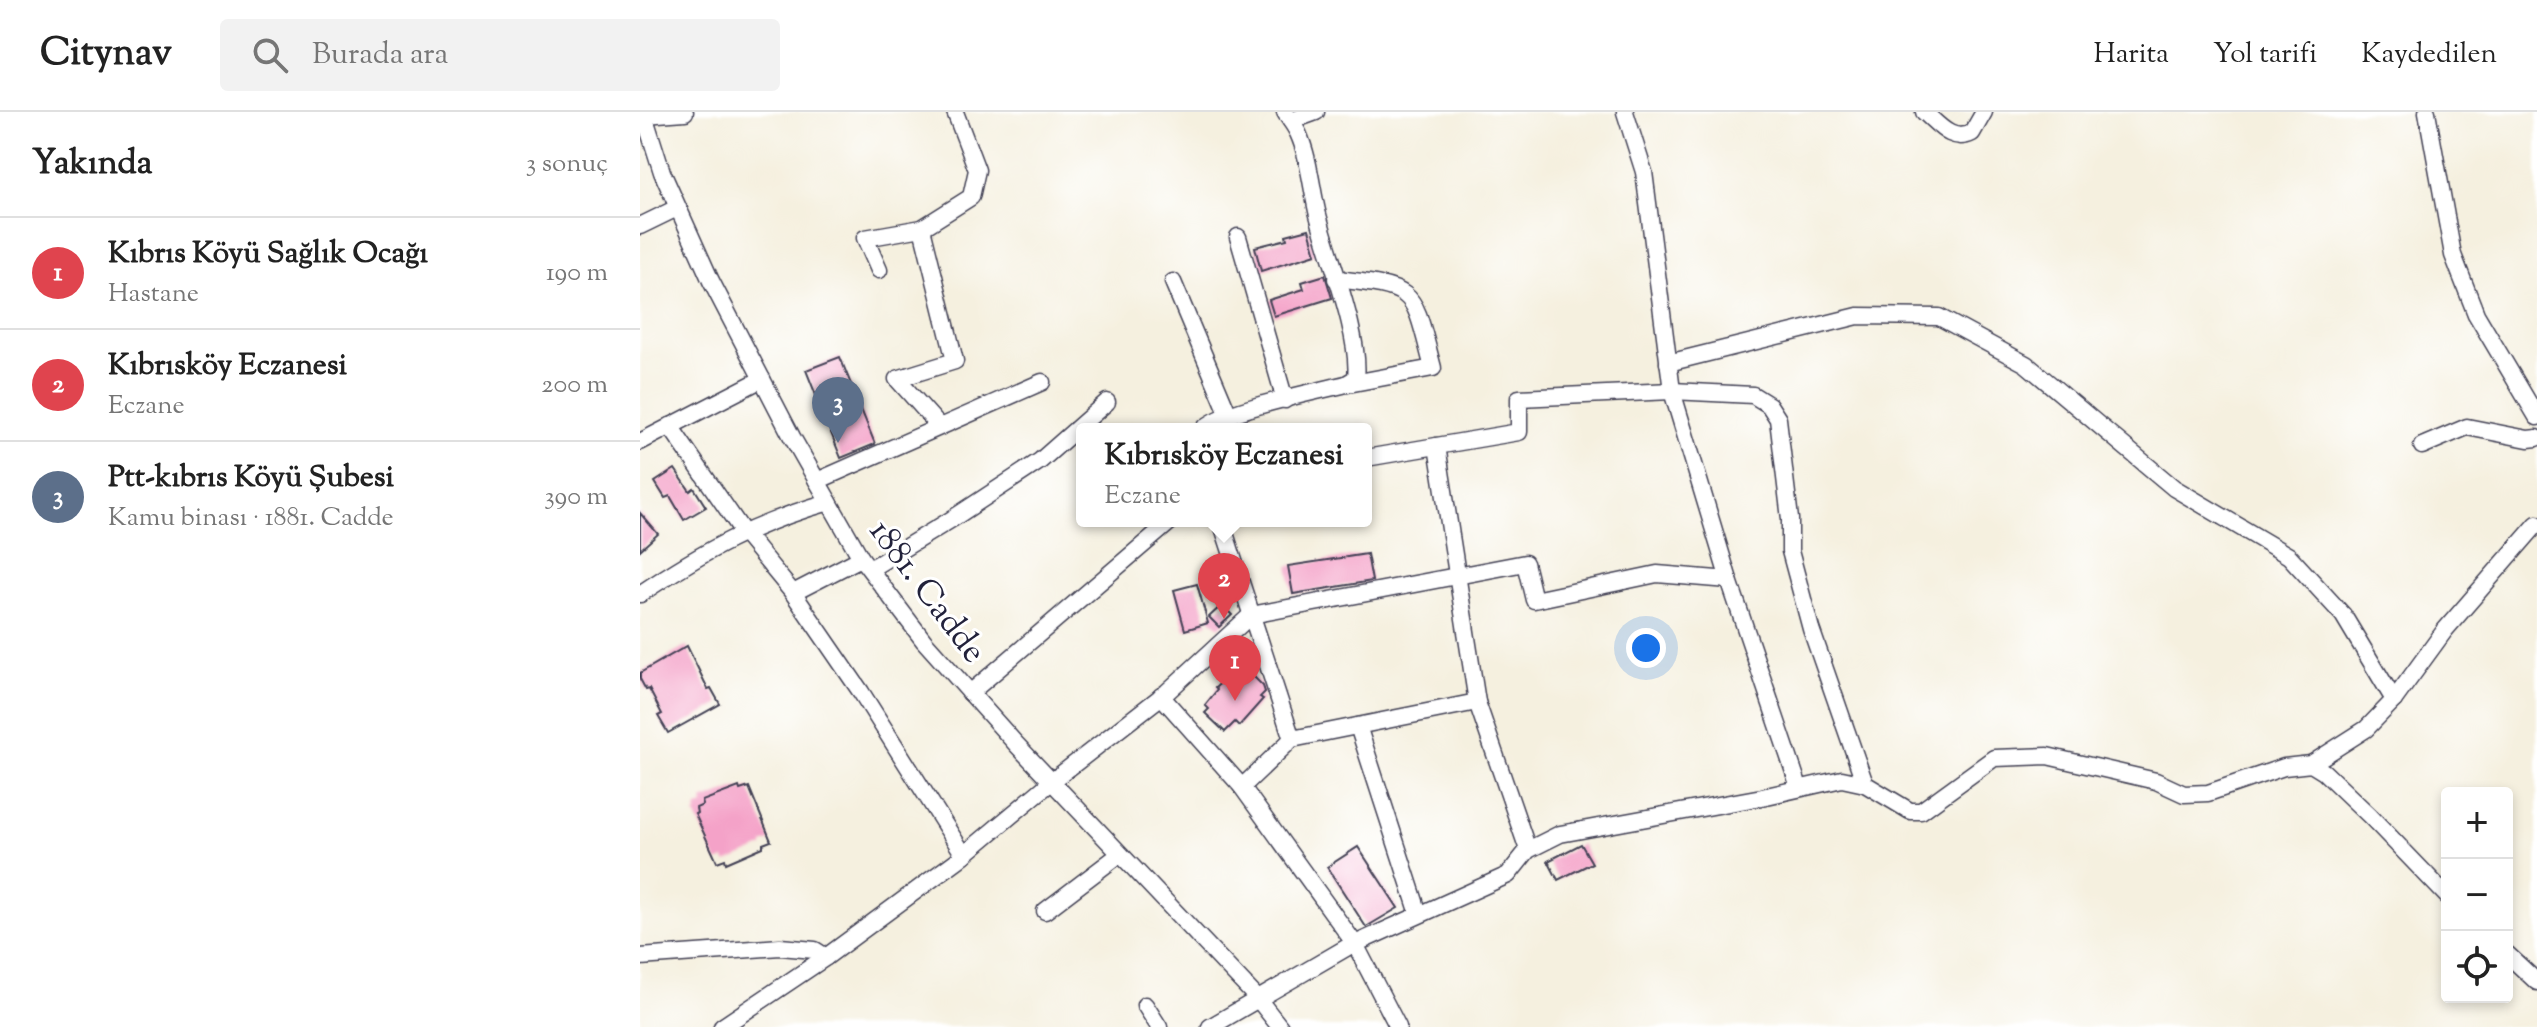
<!DOCTYPE html>
<html lang="tr">
<head>
<meta charset="utf-8">
<style>
  :root { --surface:#fff; --page:#f2f2f2; --text:#222; --muted:#767676; --line:#e0e0e0; --accent:#0b8043 }
  body { margin:0; font-family:"Sorts Mill Goudy",serif; background:var(--page); color:var(--text) }
  .controls { position:absolute; right:24px; bottom:24px; display:grid; overflow:hidden; border-radius:8px; box-shadow:0 4px 12px #0003 }
  .controls button { width:72px; height:72px; display:grid; place-items:center; padding:0; border:0; border-bottom:2px solid var(--line); background:var(--surface); color:var(--text); font:40px sans-serif }
  .you { position:absolute; left:1006px; top:536px; width:28px; height:28px; margin:-20px; border:6px solid #fff; border-radius:50%; background:#1a73e8; box-shadow:0 0 0 12px #1a73e833 }
  .badge { display:grid; place-items:center; width:52px; height:52px; border-radius:50%; background:var(--accent); color:#fff; font-size:26px; font-weight:700 }
  .pin { position:absolute; translate:-50% -66px; filter:drop-shadow(0 2px 4px #0008) }
  .pin::after { content:''; position:absolute; top:42px; width:28px; height:24px; background:inherit; clip-path:polygon(0 0,100% 0,50% 100%) }
  .popup { position:absolute; left:436px; top:311px; width:296px; height:104px; box-sizing:border-box; display:grid; place-content:center; border-radius:8px; background:var(--surface); filter:drop-shadow(0 2px 6px #0005); font-size:26px; white-space:nowrap; color:var(--muted) }
  .popup b { font-size:30px; color:var(--text) }
  .popup::after { content:''; position:absolute; left:50%; top:100%; margin-left:-16px; border:16px solid transparent; border-top-color:var(--surface) }
  .list { margin:0; padding:0; list-style:none }
  h2 { display:flex; justify-content:space-between; align-items:center; height:104px; margin:0; padding:0 32px; font-size:34px }
  h2 small { font-size:26px; font-weight:400; color:var(--muted) }
  .list li { display:grid; grid-template-columns:52px 1fr auto; gap:24px; align-items:center; box-sizing:border-box; height:112px; padding:0 32px; border-top:2px solid var(--line) }
  .list b { display:block; font-size:30px; white-space:nowrap }
  .list p { margin:0; font-size:26px; white-space:nowrap; color:var(--muted) }
  .list em { font-size:26px; font-style:normal; color:var(--muted) }
  .icon { flex:none; width:44px; height:44px; fill:none; stroke:currentColor; stroke-width:2; stroke-linecap:round; stroke-linejoin:round }
  .map { position:relative; flex:none; width:1897px; height:915px; overflow:hidden }
  header { display:flex; align-items:center; gap:48px; box-sizing:border-box; height:112px; padding:0 40px; background:var(--surface); border-bottom:2px solid var(--line) }
  header strong { font-size:38px }
  nav { display:flex; gap:44px; margin-inline-start:auto; font-size:28px }
  .search { width:560px; height:72px; background:var(--page); display:flex; align-items:center; gap:20px; box-sizing:border-box; padding:0 28px; border-radius:8px; color:var(--muted); font-size:30px }
  main { display:flex }
  aside { flex:1; background:var(--surface) }
  .map>svg:first-child { display:block }
  .building { fill:#f4a2c8 }
  .lines { fill:none; stroke-linecap:round; stroke-linejoin:round }
  .minor-casing { stroke:#424154; stroke-width:19 }
  .minor { stroke:#fff; stroke-width:16 }
  .labels { text-anchor:middle; stroke-width:6; stroke-linejoin:round; paint-order:stroke }
  .street-label { font-size:34px; fill:#22223b; stroke:#fff }
</style>
</head>
<body>
<header>
<strong>Citynav</strong>
<div class="search"><svg class="icon" aria-label="search" viewBox="0 0 24 24"><circle cx="10" cy="10" r="6"/><path d="M15 15l6 6"/></svg>Burada ara</div>
<nav><a>Harita</a><a>Yol tarifi</a><a>Kaydedilen</a></nav>
</header>
<main>
<aside>
<h2>Yakında<small>3 sonuç</small></h2>
<ul class="list">
<li><span class="badge" style="background:#e0444e">1</span><div><b>Kıbrıs Köyü Sağlık Ocağı</b><p>Hastane</p></div><em>190 m</em></li>
<li><span class="badge" style="background:#e0444e">2</span><div><b>Kıbrısköy Eczanesi</b><p>Eczane</p></div><em>200 m</em></li>
<li><span class="badge" style="background:#5c6f8a">3</span><div><b>Ptt-kıbrıs Köyü Şubesi</b><p>Kamu binası · 1881. Cadde</p></div><em>390 m</em></li>
</ul>
</aside>
<div class="map">
<svg width="1897" height="915" viewBox="0 0 1897 915">
  <rect width="100%" height="100%" fill="#fff"/>
  <filter id="ink" filterUnits="userSpaceOnUse"><feTurbulence type="fractalNoise" baseFrequency=".0125" numOctaves="2"/><feDisplacementMap in="SourceGraphic" scale="16" xChannelSelector="R" yChannelSelector="G"/><feConvolveMatrix kernelMatrix="1 2 1 2 8 2 1 2 1" color-interpolation-filters="sRGB"/></filter>
  <filter id="wash" filterUnits="userSpaceOnUse"><feTurbulence type="fractalNoise" baseFrequency=".006" numOctaves="4" result="noise"/><feDisplacementMap in="SourceGraphic" scale="32" xChannelSelector="R" yChannelSelector="G"/><feGaussianBlur stdDeviation="1.8" result="paint"/><feColorMatrix in="noise" values="0 0 0 0 0 0 0 0 0 0 0 0 0 0 0 0 0 1.4 0 .05"/><feComposite in="paint" operator="in"/></filter>
  <g filter="url(#wash)">
    <rect width="100%" height="100%" fill="#f5f0df"/>
    <g id="blocks">
      <g class="building">
        <polygon points="669,117 676,142 621,159 615,135 647,127 646,123"/>
        <polygon points="685,163 692,186 634,204 629,188 664,177 662,170"/>
        <polygon points="200,245 235,332 201,346 166,258"/>
        <polygon points="35,357 50,379 54,376 66,395 44,408 30,384 25,386 15,370"/>
        <polygon points="0,401 18,422 0,438"/>
        <polygon points="727,442 732,469 653,482 648,454"/>
        <polygon points="557,472 568,511 545,518 534,478"/>
        <polygon points="582,493 592,503 579,515 569,505"/>
        <polygon points="47,534 68,577 71,576 80,592 28,621 18,604 22,602 9,577 6,578 0,567 0,561"/>
        <polygon points="601,559 605,563 609,560 623,574 625,580 620,585 623,587 599,614 595,610 585,620 565,601 569,597 565,593 577,578 575,576 586,566 588,568 595,561 596,564"/>
        <polygon points="99,675 100,678 109,675 131,729 123,732 123,735 86,751 85,747 77,750 55,702 57,701 56,696 63,693 62,689"/>
        <polygon points="941,732 952,751 918,768 908,749"/>
        <polygon points="718,735 758,796 726,815 687,755"/>
      </g>
    </g>
  </g>
  <g filter="url(#ink)">
    <use href="#blocks" fill-opacity="0" stroke="#424154" stroke-width="2"/>
    <g class="lines">
      <g class="minor-casing">
        <g id="minor">
          <polyline points="3,0 22,60 71,169 152,325 221,446 284,529 376,632 618,887 640,915"/>
          <polyline points="985,0 1004,60 1032,279 1089,468 1159,675"/>
          <path d="M1284 0C1299 13 1312 31 1332 21L1344 0"/>
          <polyline points="1787,0 1813,143 1836,202 1897,305"/>
          <polyline points="4,3 45,0"/>
          <polyline points="651,9 676,0"/>
          <polyline points="0,114 37,96"/>
          <polyline points="282,116 315,249 257,267 299,314"/>
          <polyline points="598,125 645,288"/>
          <polyline points="239,158 225,126 282,116 331,85 337,58 315,0"/>
          <path d="M696 167C779 176 772 177 793 256L708 272"/>
          <polyline points="533,170 589,303"/>
          <polyline points="1028,251 1218,204 1299,205 1386,252 1534,376 1649,444 1703,503 1754,588"/>
          <polyline points="30,314 103,420 153,481 221,580 324,743"/>
          <path d="M564 317C577 299 680 279 706 272L716 266C721 224 688 143 677 99 671 73 669 45 658 21 655 14 649 7 645 0"/>
          <polyline points="0,330 122,267"/>
          <polyline points="797,334 837,590 888,738"/>
          <polyline points="1782,334 1827,315 1888,327 1897,326"/>
          <polyline points="726,346 879,320 879,286 1032,279 1113,283 1129,293 1138,307 1150,407 1150,439 1171,517 1225,672"/>
          <polyline points="177,369 402,270"/>
          <polyline points="581,409 652,627"/>
          <polyline points="230,457 312,407 400,349 467,290"/>
          <polyline points="153,481 221,446"/>
          <path d="M0 482C64 439 115 411 189 390"/>
          <polyline points="330,581 531,409"/>
          <polyline points="521,584 602,675 715,832 758,915"/>
          <polyline points="718,614 779,802"/>
          <polyline points="1671,652 1726,617 1754,588 1805,518 1897,412"/>
          <polyline points="602,675 652,627 837,590"/>
          <polyline points="405,799 480,742"/>
          <polyline points="1867,842 1897,870"/>
          <polyline points="0,845 140,835 175,838 186,845"/>
          <polyline points="505,893 519,915"/>
          <polyline points="82,915 186,845 319,747 411,670 527,580 611,503 885,451 894,488 1017,462 1089,468"/>
          <polyline points="570,915 706,836 868,763 888,738 920,722 1122,685 1202,667 1225,672 1270,699 1281,699 1354,646 1407,644 1516,669 1544,682 1568,681 1644,655 1671,652 1684,660 1730,704 1807,784"/>
        </g>
      </g>
      <use href="#minor" class="minor"/>
    </g>
  </g>
  <g class="labels">
    <g class="street-label">
      <text transform="translate(289 478) rotate(53)" y="12">1881. Cadde</text>
    </g>
  </g>
</svg>
<div class="controls">
<button>+</button>
<button>−</button>
<button><svg class="icon" aria-label="locate" viewBox="0 0 24 24"><circle cx="12" cy="12" r="6"/><path d="M12 2v4M12 18v4M2 12h4M18 12h4"/></svg></button>
</div>
<div class="you"></div>
<div class="pin badge" style="left:595px;top:589px;background:#e0444e">1</div>
<div class="pin badge" style="left:584px;top:507px;background:#e0444e">2</div>
<div class="popup"><b>Kıbrısköy Eczanesi</b>Eczane</div>
<div class="pin badge" style="left:198px;top:331px;background:#5c6f8a">3</div>
</div>
</main>
</body>
</html>
